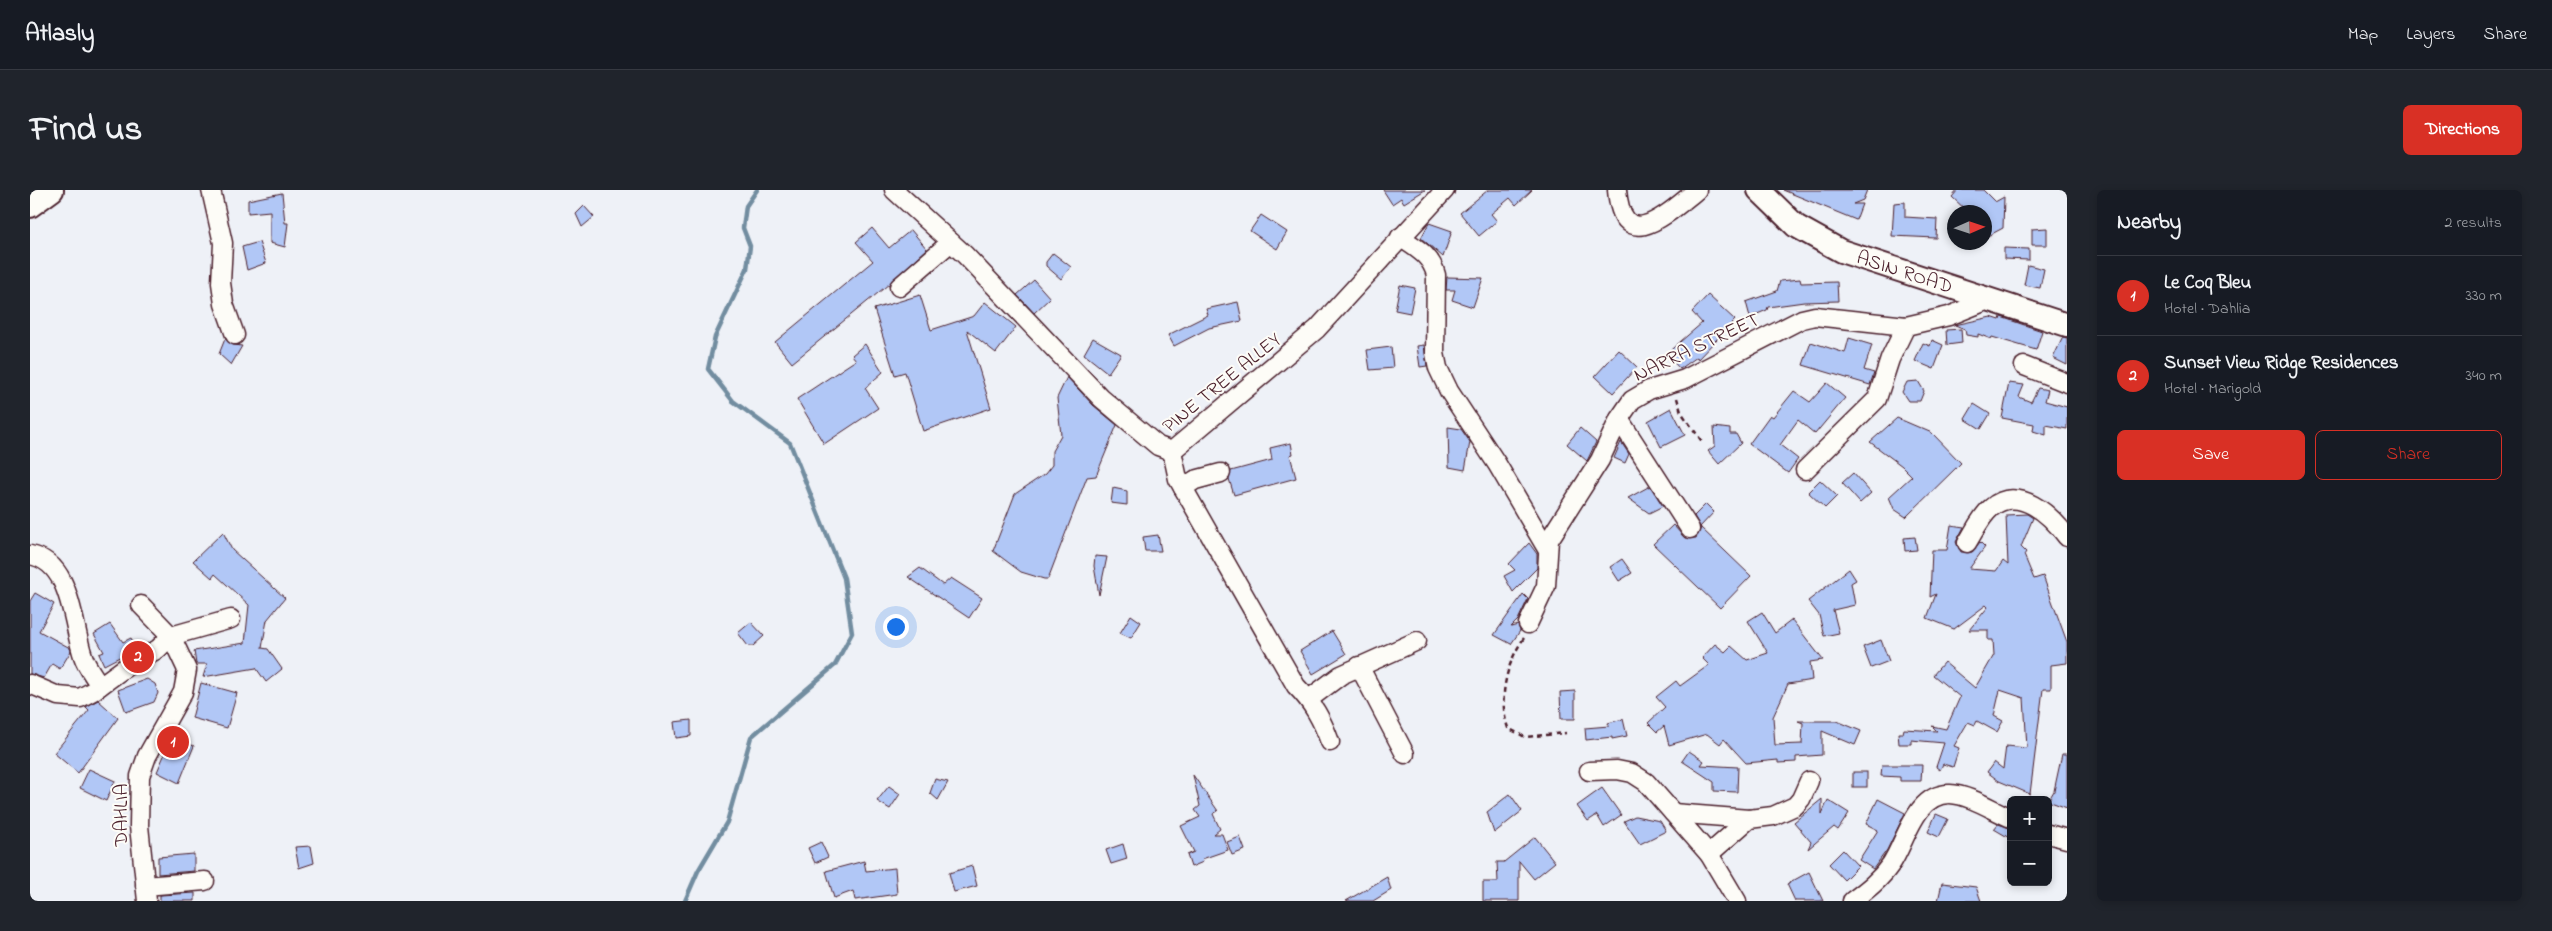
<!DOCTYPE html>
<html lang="en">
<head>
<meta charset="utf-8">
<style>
  :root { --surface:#171b24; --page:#20242c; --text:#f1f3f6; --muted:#9ea1a6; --line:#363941; --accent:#d93025 }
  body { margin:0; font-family:"Indie Flower",sans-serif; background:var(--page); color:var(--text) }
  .controls { position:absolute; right:15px; bottom:15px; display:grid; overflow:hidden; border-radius:8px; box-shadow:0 2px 8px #0003 }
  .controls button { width:45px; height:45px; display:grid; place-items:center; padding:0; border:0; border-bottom:1px solid var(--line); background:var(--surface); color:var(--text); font:25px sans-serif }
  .compass { position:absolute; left:1917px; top:15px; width:45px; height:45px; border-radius:50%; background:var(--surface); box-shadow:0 2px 8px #0003; rotate:87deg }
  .you { position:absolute; left:865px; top:436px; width:18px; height:18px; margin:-12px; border:4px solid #fff; border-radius:50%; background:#1a73e8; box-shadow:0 0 0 8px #1a73e833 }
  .badge { display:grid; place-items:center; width:32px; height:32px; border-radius:50%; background:var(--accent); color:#fff; font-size:16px; font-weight:700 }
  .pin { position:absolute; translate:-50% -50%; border:2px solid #fff; box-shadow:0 1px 5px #0006 }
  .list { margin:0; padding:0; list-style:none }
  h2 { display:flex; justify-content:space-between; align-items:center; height:65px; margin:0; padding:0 20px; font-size:21px }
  h2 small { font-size:16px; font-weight:400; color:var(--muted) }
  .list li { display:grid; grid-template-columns:32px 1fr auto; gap:15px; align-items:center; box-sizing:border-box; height:80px; padding:0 20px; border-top:1px solid var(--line) }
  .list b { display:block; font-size:19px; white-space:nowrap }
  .list p { margin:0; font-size:16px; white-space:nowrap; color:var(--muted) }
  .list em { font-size:16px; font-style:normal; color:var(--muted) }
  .actions { display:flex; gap:10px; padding:15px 20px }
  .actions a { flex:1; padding:11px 0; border:1px solid var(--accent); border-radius:8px; text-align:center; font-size:18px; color:var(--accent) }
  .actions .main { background:var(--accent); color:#fff }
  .map { position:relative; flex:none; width:2037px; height:711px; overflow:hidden; border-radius:8px }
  header { display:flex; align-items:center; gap:30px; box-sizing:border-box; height:70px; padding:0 25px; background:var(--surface); border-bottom:1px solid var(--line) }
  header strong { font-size:24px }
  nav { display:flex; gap:28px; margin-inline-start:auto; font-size:18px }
  .intro { display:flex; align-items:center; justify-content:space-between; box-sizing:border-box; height:120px; padding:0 30px }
  h1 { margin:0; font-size:35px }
  .button { padding:12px 22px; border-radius:8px; background:var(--accent); color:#fff; font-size:18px; font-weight:700 }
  main { display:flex; gap:30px; padding:0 30px }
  aside { flex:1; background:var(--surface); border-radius:8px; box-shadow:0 2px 8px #0003 }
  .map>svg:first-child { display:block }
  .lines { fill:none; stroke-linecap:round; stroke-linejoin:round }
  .stream { stroke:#728da0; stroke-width:4.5 }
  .building { fill:#b1c7f6; stroke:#4a1f2b }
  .minor-casing { stroke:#4a1f2b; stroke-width:21 }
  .major-casing { stroke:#4a1f2b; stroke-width:26 }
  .path { stroke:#4a1f2b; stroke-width:2.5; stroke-dasharray:5 4; stroke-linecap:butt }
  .minor { stroke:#fdfcf7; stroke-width:18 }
  .major { stroke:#fdfcf7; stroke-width:22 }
  .labels { text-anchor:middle; stroke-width:4; stroke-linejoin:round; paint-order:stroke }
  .street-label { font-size:20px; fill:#4a1f2b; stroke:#fdfcf7 }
</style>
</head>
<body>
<header>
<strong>Atlasly</strong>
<nav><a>Map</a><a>Layers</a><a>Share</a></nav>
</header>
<div class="intro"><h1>Find us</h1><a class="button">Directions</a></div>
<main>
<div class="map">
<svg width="2037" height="711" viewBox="0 0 2037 711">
  <rect width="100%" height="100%" fill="#eef1f7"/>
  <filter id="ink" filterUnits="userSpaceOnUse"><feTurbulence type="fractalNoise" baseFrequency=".02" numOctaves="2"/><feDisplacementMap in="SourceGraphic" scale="10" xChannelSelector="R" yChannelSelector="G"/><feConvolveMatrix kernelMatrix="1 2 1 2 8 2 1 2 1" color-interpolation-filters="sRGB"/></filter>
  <g filter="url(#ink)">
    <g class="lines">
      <polyline class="stream" points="655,711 668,681 697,632 721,547 805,475 822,443 814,388 760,253 703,211 678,179 685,147 717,79 720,56 713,38 716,16 727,0"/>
    </g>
    <g class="building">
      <polygon points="1353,0 1395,0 1374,13 1371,8 1362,14"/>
      <polygon points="1458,0 1502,0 1486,15 1480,8 1461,24 1467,31 1449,46 1430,23"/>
      <polygon points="1753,0 1837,0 1833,10 1823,14 1832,14 1826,30"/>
      <polygon points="1928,0 1953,0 1965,12 1974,7 1973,38 1954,48 1954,22 1938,22 1922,7"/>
      <polygon points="252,3 255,33 258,33 255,57 240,53 240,21 218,23 218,10"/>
      <polygon points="1875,12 1875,27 1907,29 1906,48 1862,46 1864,13"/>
      <polygon points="554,16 564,27 552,37 546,24"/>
      <polygon points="1231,25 1257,42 1247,59 1220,41"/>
      <polygon points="1399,33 1422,41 1413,67 1391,48"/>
      <polygon points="842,38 859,58 881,40 897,59 859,94 762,173 745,152 843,71 826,52"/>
      <polygon points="2017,38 2017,55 2002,55 2002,39"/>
      <polygon points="229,52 236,73 217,80 212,57"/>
      <polygon points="1974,58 1999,59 1999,70 1974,69"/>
      <polygon points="1023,63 1041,77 1031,89 1016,76 1016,72"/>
      <polygon points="1998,75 2014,79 2010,98 1994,95"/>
      <polygon points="1417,87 1453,88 1443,117 1422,110 1425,100 1416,100"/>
      <polygon points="1770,89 1771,93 1807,92 1808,111 1774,112 1738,117 1737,120 1720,127 1716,112 1747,101 1750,91"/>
      <polygon points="1004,90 1020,108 1004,123 987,105"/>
      <polygon points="1370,95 1385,98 1380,123 1365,120"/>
      <polygon points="890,105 901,140 944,126 955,112 986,137 966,163 937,140 961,218 893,241 875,182 865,185 844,119"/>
      <polygon points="1678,105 1705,130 1668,169 1667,167 1650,179 1636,164 1672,133 1662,122"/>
      <polygon points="1208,112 1212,131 1179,138 1144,156 1138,145 1178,125 1176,119"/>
      <polygon points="1961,127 1970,130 1971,127 2012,141 2006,160 1962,147 1961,149 1948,144 1948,147 1936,145 1935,139 1925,135"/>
      <polygon points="1931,139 1932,153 1917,155 1916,140"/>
      <polygon points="2033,147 2037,148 2037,175 2023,168"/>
      <polygon points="1063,148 1091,164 1078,183 1054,164"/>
      <polygon points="1819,148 1842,155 1834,180 1844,183 1840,195 1773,175 1781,152 1815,163"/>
      <polygon points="195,149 203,155 212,156 201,175 189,164"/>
      <polygon points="1902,150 1913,155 1904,179 1885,171 1893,153 1900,156"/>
      <polygon points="835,154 853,182 835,198 848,218 794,254 767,209 826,170 822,165"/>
      <polygon points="1394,155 1397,176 1390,177 1387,156"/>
      <polygon points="1361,157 1363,178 1340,180 1337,160"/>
      <polygon points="1589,160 1607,177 1583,203 1565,186"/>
      <polygon points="1037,187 1063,215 1087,235 1066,286 1057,287 1018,389 1014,389 991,382 963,361 985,304 1015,284 1022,275 1022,261 1031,245 1027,208"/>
      <polygon points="1888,191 1894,201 1890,211 1878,211 1872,202 1877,192"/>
      <polygon points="1797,193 1815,208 1785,244 1768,230 1750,255 1768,269 1758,283 1719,254 1740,225 1743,227 1764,201 1780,212"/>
      <polygon points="1979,193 1994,195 1989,207 2001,212 2008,198 2018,200 2015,211 2037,217 2037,239 2016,235 2016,245 2003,241 2004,234 1972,228"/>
      <polygon points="1944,214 1960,224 1951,239 1935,229"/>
      <polygon points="1641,218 1655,245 1631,257 1618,231"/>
      <polygon points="1867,228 1902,243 1931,273 1876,327 1864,319 1859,307 1882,286 1872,276 1840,252"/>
      <polygon points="1418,237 1431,239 1440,252 1435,280 1419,277"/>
      <polygon points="1684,237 1700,239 1700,244 1706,244 1711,253 1689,274 1678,261 1685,256"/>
      <polygon points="1550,238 1566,252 1557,271 1537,254"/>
      <polygon points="1591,252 1599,264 1595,273 1584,268"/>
      <polygon points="1261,253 1263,264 1260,265 1266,288 1204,305 1199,289 1201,281 1242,270 1240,258"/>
      <polygon points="1823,283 1841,303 1830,313 1812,293"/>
      <polygon points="1790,290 1807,306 1795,318 1778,302"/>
      <polygon points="1620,296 1633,316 1619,323 1598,308"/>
      <polygon points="1083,298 1097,301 1097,315 1081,313"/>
      <polygon points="1676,314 1684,322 1670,337 1721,386 1690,418 1623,354 1643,335 1655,348 1666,348 1671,338 1664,326"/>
      <polygon points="1997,324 2003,328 1991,357 1996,362 1994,365 2004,389 2013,386 2037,452 2037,473 2021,475 2021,499 2013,499 2000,604 1969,591 1957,582 1964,572 1973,579 1976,556 1997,558 1994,508 1970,500 1964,526 1973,531 1967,542 1947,531 1945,535 1938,532 1924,556 1929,558 1923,577 1913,574 1910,580 1906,577 1914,553 1881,550 1881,554 1869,554 1868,543 1873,543 1874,539 1907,541 1902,536 1916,539 1930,507 1903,485 1914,472 1945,498 1964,465 1963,450 1958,450 1958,440 1939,440 1958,417 1956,415 1924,439 1897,428 1906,404 1900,407 1902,360 1917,360 1921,335 1934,337 1926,352 1931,362 1942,362 1950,352 1955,357 1939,379 1966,381 1973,371 1978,375 1976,325"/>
      <polygon points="193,342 202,360 255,408 237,430 232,458 238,459 252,479 236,492 226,478 173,487 177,474 166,474 164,461 215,453 219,415 185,384 182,388 163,371"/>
      <polygon points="1128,345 1131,361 1115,361 1113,347"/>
      <polygon points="1885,347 1887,360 1875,361 1874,348"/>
      <polygon points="1499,353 1507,364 1507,378 1483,402 1474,386 1485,380 1479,374"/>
      <polygon points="1065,366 1077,367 1069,405 1064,376"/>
      <polygon points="1592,369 1602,383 1589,391 1580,377"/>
      <polygon points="890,378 913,395 921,388 952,408 939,428 878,387"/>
      <polygon points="1819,379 1826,390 1821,393 1825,415 1803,420 1809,443 1794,446 1789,425 1778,411"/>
      <polygon points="5,403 24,414 9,441 40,458 41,461 30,479 22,474 14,488 0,484 0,411"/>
      <polygon points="1493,404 1498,409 1488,430 1481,437 1488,435 1490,441 1481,454 1464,445"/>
      <polygon points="1732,422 1745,443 1762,430 1793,470 1780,472 1782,490 1758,494 1743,527 1745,555 1772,554 1773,533 1768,531 1807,531 1831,541 1825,555 1792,541 1792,565 1766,567 1766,572 1748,573 1748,570 1716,573 1694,549 1690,554 1677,544 1639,555 1634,536 1627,542 1618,533 1635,517 1626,507 1646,491 1650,496 1679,475 1672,468 1685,454 1695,462 1701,456 1717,470 1738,463 1718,431"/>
      <polygon points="1101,425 1111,432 1101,448 1090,443"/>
      <polygon points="721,432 734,446 723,456 718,456 708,443"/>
      <polygon points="80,434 93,452 101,448 107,458 74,475 69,464 74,462 64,444"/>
      <polygon points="1302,441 1316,464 1283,484 1270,461"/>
      <polygon points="1851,450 1859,471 1841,478 1833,457"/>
      <polygon points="117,489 125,494 128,503 124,512 96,522 88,500"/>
      <polygon points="171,493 207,503 197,538 162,528"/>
      <polygon points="1545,501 1545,529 1531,529 1530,502"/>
      <polygon points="68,510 88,528 48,583 24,563 59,520 56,517"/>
      <polygon points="1593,529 1597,546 1582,549 1582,547 1556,550 1555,538 1579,536 1578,533"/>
      <polygon points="661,530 661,546 646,548 644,532"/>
      <polygon points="142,547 164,556 149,593 127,582"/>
      <polygon points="1659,561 1674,571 1671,575 1708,577 1707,602 1684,601 1684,592 1652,571"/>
      <polygon points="2032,564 2037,564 2037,618 2018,611 2024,601"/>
      <polygon points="1852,575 1892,575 1891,591 1870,591 1870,587 1851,586"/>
      <polygon points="59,579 85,591 76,611 50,598"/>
      <rect x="1823" y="582" width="14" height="15"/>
      <polygon points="1163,585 1188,621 1183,624 1190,639 1184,644 1192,644 1198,660 1172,669 1173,672 1161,677 1157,665 1164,662 1151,636 1170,627 1165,620 1170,616"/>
      <polygon points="905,589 918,592 908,610 900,603"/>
      <polygon points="859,596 870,604 860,619 847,611"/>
      <polygon points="1572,598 1591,625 1574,637 1567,625 1558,631 1547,616"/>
      <polygon points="1480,604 1492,621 1464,643 1457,622"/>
      <polygon points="1792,609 1792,624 1798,610 1819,623 1808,640 1804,637 1778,659 1781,652 1764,632"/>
      <polygon points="1848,609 1875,623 1857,660 1843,679 1829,670 1848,640 1836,634"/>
      <polygon points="1906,624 1918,629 1909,647 1898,642"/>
      <polygon points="1605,626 1630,631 1636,641 1610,654 1594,631"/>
      <polygon points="1968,634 1981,638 1981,649 1964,639"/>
      <polygon points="1210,647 1215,660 1202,665 1197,652"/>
      <polygon points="1505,647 1525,672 1504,689 1489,671 1489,711 1453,711 1453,692 1468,692 1467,672 1474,672"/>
      <polygon points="791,652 798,667 785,673 778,658"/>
      <polygon points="1093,654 1097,669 1081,674 1076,660"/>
      <polygon points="281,656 284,673 269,678 265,657"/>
      <polygon points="1813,660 1828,676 1814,690 1799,674"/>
      <polygon points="164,664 164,681 128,684 128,667"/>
      <polygon points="834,671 836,681 865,678 867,704 825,710 823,701 804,708 796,681"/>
      <polygon points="942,676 947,696 924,702 919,683"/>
      <polygon points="1779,682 1793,711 1765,711 1757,694"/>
      <polygon points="1357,687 1361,700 1343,711 1316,711"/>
      <polygon points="1912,693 1946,697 1951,711 1908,711"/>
      <polygon points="165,703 165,711 130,711 130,705"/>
    </g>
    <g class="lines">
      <g class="minor-casing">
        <g id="minor">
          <polyline points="181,0 193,53 191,93 194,114 205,145"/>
          <polyline points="864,0 935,65 1071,208 1128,256 1142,261 1287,139 1415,0"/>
          <path d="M1587 0C1593 68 1639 22 1667 0"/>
          <path d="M1370 47C1386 58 1401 65 1406 85L1405 163 1408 178 1419 201 1467 274 1517 359"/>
          <polyline points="869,97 921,52"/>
          <polyline points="1994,176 2037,193"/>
          <polyline points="1589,229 1660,339"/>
          <path d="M1142 261 1148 289 1266 496C1283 513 1292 530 1300 552"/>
          <polyline points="1775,280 1847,209 1860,169 1876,136"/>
          <polyline points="1153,298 1165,290 1191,283"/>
          <path d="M1937 353C1944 342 1951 326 1961 318 1988 294 2021 325 2037 347"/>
          <path d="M0 365C42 372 42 434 53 466 56 476 64 486 70 496"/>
          <polyline points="111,415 141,446 157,480 153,502 117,566 110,586 109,636 117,711"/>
          <polyline points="1498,434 1516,396 1519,350 1570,270 1589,229 1602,210 1619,200 1655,189 1772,129 1785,126 1876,136 1919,126 1961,109"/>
          <polyline points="1329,476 1375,564"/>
          <polyline points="0,494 28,506 50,508 63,501 100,474 128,459 141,446 201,429"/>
          <polyline points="1279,509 1311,485 1387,451"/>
          <polyline points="1559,581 1587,580 1602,583 1616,592 1679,664 1707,711"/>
          <polyline points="1643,623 1719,629"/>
          <polyline points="2018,644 2037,649"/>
          <polyline points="1679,664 1719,629 1743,626 1765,616 1771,609 1779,591"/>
          <polyline points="115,696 175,691"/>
          <path d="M1822 711C1837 700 1850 690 1861 674 1876 652 1885 603 1920 604 1940 605 1962 620 1981 628"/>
        </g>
      </g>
      <g class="major-casing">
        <g id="major">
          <polyline points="1729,0 1766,36 1811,61 2037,135"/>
          <polyline points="0,16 22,0"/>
        </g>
      </g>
      <g class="path">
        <polyline points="1647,208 1651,222 1673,253"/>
        <path d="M1494 448C1476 473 1468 509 1478 538L1495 547 1536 543"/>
      </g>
      <use href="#minor" class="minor"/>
      <use href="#major" class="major"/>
    </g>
  </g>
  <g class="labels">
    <g class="street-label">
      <text transform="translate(1875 81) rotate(18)" y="7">ASIN ROAD</text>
      <text transform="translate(1666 156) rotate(-25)" y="7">NARRA STREET</text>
      <text transform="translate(1191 192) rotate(-39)" y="7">PINE TREE ALLEY</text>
      <text transform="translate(90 625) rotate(-90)" y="7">DAHLIA</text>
    </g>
  </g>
</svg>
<div class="controls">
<button>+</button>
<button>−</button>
</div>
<svg class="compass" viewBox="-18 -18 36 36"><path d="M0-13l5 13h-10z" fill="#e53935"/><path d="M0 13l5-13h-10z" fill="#9ea1a6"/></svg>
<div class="you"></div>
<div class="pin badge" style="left:143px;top:552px">1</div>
<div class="pin badge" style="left:108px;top:467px">2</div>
</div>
<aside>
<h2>Nearby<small>2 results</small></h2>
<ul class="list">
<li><span class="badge">1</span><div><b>Le Coq Bleu</b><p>Hotel · Dahlia</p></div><em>330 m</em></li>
<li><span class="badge">2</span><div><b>Sunset View Ridge Residences</b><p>Hotel · Marigold</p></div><em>340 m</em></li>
</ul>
<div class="actions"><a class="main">Save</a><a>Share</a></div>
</aside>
</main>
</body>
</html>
